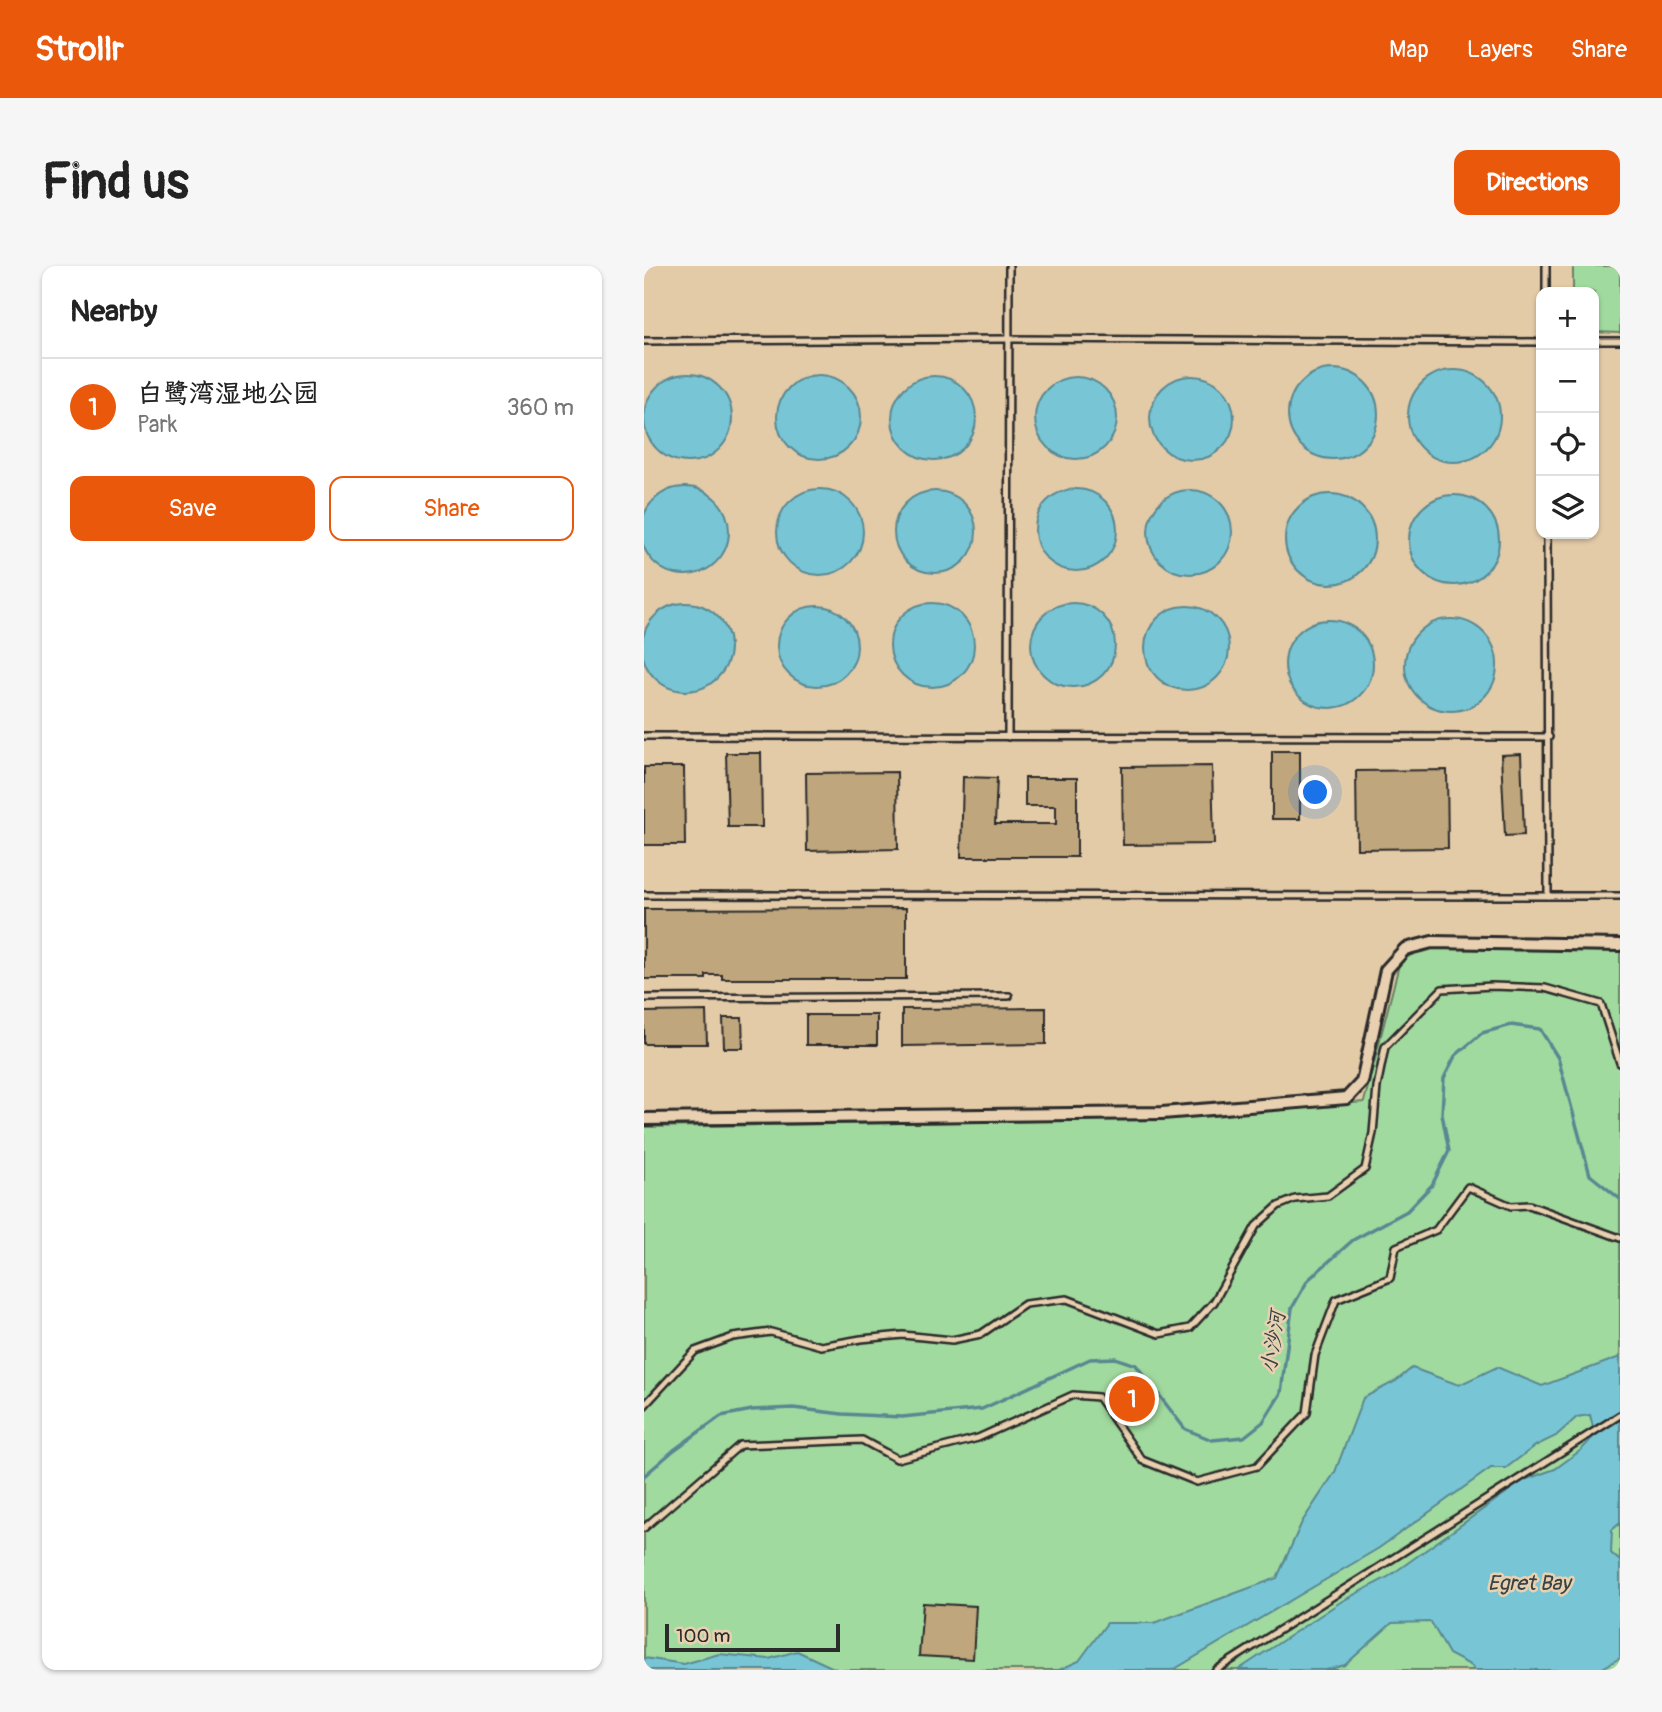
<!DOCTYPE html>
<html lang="en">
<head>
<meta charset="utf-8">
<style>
  :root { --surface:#fff; --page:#f6f6f6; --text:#222; --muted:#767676; --line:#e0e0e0; --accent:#ea580c }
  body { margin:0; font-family:Pangolin,"LXGW WenKai TC",sans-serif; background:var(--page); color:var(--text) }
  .controls { position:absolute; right:21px; top:21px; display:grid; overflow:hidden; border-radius:14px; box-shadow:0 2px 5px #0004 }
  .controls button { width:63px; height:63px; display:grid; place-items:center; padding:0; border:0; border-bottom:2px solid var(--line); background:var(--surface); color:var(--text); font:35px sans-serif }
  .scale { position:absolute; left:21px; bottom:18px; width:175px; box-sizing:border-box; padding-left:7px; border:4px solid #2b2b2b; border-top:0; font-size:19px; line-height:24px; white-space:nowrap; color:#2b2b2b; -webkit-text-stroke:5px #e8d0b0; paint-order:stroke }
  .you { position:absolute; left:672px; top:527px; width:24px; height:24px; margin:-18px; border:5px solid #fff; border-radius:50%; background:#1a73e8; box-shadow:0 0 0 10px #1a73e833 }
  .badge { display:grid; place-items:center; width:46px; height:46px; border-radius:50%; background:var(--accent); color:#fff; font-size:23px; font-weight:700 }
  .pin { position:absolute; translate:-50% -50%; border:4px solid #fff; box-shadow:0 2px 7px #0006 }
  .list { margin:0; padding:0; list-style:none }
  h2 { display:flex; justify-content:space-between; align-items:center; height:91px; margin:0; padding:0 28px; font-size:30px }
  h2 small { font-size:23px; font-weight:400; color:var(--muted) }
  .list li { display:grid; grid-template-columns:46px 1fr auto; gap:21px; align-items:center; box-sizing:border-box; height:98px; padding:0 28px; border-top:2px solid var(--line) }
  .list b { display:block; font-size:26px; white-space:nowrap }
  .list p { margin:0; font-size:23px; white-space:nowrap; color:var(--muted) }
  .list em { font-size:23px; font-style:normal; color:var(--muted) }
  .actions { display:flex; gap:14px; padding:21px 28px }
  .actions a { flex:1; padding:16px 0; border:2px solid var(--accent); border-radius:14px; text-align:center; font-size:24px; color:var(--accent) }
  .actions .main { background:var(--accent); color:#fff }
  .icon { flex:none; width:38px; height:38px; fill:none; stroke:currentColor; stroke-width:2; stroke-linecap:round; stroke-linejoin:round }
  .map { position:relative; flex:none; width:976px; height:1404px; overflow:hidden; border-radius:14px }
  header { display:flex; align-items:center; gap:42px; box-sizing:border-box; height:98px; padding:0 35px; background:var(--accent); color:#fff }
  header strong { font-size:33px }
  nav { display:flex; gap:38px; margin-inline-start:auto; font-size:24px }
  .intro { display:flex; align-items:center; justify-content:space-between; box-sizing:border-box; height:168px; padding:0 42px }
  h1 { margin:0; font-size:49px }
  .button { padding:18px 32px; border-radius:14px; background:var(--accent); color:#fff; font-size:24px; font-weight:700 }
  main { display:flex; gap:42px; padding:0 42px }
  aside { flex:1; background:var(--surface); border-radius:14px; box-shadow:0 2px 5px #0004 }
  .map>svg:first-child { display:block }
  .green { fill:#a1da9f; stroke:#668265; stroke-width:2 }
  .water { fill:#78c6d5; stroke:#598891; stroke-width:2 }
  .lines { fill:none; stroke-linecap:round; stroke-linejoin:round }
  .stream { stroke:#598891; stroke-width:3.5 }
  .building { fill:#bfa67d; stroke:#2b2b2b; stroke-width:2 }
  .lane-casing { stroke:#2b2b2b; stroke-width:10 }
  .street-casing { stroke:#2b2b2b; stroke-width:16 }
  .lane { stroke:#e8d0b0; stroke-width:5 }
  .street { stroke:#e8d0b0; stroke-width:10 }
  .labels { text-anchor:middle; stroke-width:5; stroke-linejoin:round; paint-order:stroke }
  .water-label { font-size:21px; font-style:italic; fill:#374244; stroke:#e8d0b0 }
</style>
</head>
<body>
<header>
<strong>Strollr</strong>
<nav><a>Map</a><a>Layers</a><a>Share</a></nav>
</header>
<div class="intro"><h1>Find us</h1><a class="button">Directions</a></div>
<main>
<aside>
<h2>Nearby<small></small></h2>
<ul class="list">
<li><span class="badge">1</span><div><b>白鹭湾湿地公园</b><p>Park</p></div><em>360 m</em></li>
</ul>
<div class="actions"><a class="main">Save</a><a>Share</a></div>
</aside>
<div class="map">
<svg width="976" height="1404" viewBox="0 0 976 1404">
  <rect width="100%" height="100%" fill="#e4cba8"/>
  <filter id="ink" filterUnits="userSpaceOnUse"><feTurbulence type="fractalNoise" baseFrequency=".0143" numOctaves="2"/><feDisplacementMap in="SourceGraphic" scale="14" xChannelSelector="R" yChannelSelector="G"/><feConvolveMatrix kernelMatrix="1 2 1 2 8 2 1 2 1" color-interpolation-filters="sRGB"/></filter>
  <g filter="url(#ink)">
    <g class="green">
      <polygon points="929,0 976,0 976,67 950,66 950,26 929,26"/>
      <polygon points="784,680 976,685 976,1404 0,1404 0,861 518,853 720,836 756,695"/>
    </g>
    <g class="water">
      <circle cx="689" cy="148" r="45"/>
      <circle cx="810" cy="150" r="46"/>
      <circle cx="44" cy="152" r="44"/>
      <circle cx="175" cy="151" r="42"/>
      <circle cx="290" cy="152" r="42"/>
      <circle cx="548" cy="152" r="42"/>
      <circle cx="432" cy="152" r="41"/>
      <circle cx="41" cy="265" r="44"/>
      <circle cx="432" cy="264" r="41"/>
      <circle cx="176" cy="266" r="43"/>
      <circle cx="546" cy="266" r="42"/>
      <circle cx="291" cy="266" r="41"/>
      <circle cx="686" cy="273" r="45"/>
      <circle cx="810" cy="274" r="45"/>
      <circle cx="429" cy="379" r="42"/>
      <circle cx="42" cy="381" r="44"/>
      <circle cx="288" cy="379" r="42"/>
      <circle cx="543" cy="382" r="42"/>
      <circle cx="173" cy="380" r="40"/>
      <circle cx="807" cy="399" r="46"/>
      <circle cx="685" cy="398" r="44"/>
      <polygon points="976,1091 976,1257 968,1264 967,1287 976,1295 976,1392 955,1404 830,1404 828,1400 805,1388 787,1356 748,1357 701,1399 682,1404 594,1404 698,1335 744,1311 880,1214 911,1203 937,1184 951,1169 946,1149 933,1151 912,1170 891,1180 862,1202 847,1202 735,1282 529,1404 415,1404 435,1395 463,1357 510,1357 633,1312 658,1256 691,1206 719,1132 752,1115 768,1102 815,1119 853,1101 898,1120"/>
      <polygon points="153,1385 194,1404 0,1404 0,1392 40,1398 75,1388 125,1393"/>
    </g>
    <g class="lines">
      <polyline class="stream" points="0,1210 30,1184 77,1150 108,1144 149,1142 198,1148 258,1151 338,1143 446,1093 471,1092 492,1099 541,1163 568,1174 600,1171 619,1156 637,1127 648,1042 664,1014 709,974 763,945 788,919 805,885 798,848 800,812 811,790 838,767 867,759 896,763 914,792 946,909 976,933"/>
    </g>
    <g class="building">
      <rect x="628" y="485" width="28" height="68"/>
      <polygon points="82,487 117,487 118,561 84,561"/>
      <polygon points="877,488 880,569 861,570 857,489"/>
      <polygon points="568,500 570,578 479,579 478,501"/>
      <polygon points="0,501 40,501 41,579 0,579"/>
      <polygon points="803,504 804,582 713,583 712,505"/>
      <polygon points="253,506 254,583 163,585 162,507"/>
      <polygon points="319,511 353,512 351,558 412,558 412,540 381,540 381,512 433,512 433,591 317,591"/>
      <polygon points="262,642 262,713 78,713 78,709 62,709 62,713 0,713 0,643"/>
      <polygon points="402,742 402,778 258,780 258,743"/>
      <polygon points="62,745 63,778 0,778 0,746"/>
      <rect x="162" y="749" width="71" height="30"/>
      <polygon points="79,752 98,752 99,782 80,782"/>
      <polygon points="279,1337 332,1340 329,1393 275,1390"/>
    </g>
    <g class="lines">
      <g class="lane-casing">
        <g id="lane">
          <polyline points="902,26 902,0"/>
          <polyline points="0,75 365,73 897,76"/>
          <polyline points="950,75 976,75"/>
          <polyline points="903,268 904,630"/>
          <polyline points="0,470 905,471"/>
          <polyline points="364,471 365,0"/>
          <polyline points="0,629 976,630"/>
          <polyline points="0,732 365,730"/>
          <polyline points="0,1140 51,1085 89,1071 127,1066 177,1080 217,1073 259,1069 308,1074 337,1068 381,1038 423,1033 515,1068 546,1062 570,1036 612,960 634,940 651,933 684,930 721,903 729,867 733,821 741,781 798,723 848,720 901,722 957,738 976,797"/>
          <polyline points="0,1262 96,1179 218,1174 253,1193 334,1172 429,1129 454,1131 498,1194 553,1216 613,1200 663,1147 671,1089 692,1034 746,1012 752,981 792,964 824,921 867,940 885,939 976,972"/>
          <polyline points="572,1404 976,1149"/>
        </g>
      </g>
      <g class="street-casing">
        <polyline id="street" points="0,853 518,847 703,832 718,816 742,704 761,683 788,676 976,679"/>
      </g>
      <use href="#lane" class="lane"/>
      <use href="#street" class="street"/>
    </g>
  </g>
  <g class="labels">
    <g class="water-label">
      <text transform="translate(629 1076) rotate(-81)" y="7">小沙河</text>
      <text x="885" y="1324">Egret Bay</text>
    </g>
  </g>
</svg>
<div class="controls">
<button>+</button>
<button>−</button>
<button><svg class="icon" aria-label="locate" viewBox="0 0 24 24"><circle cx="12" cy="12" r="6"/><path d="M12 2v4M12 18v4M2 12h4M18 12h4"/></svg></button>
<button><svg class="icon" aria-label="layers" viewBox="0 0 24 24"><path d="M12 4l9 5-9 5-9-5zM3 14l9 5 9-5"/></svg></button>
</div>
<div class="scale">100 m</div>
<div class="you"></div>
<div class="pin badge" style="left:488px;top:1133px">1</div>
</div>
</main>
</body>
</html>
